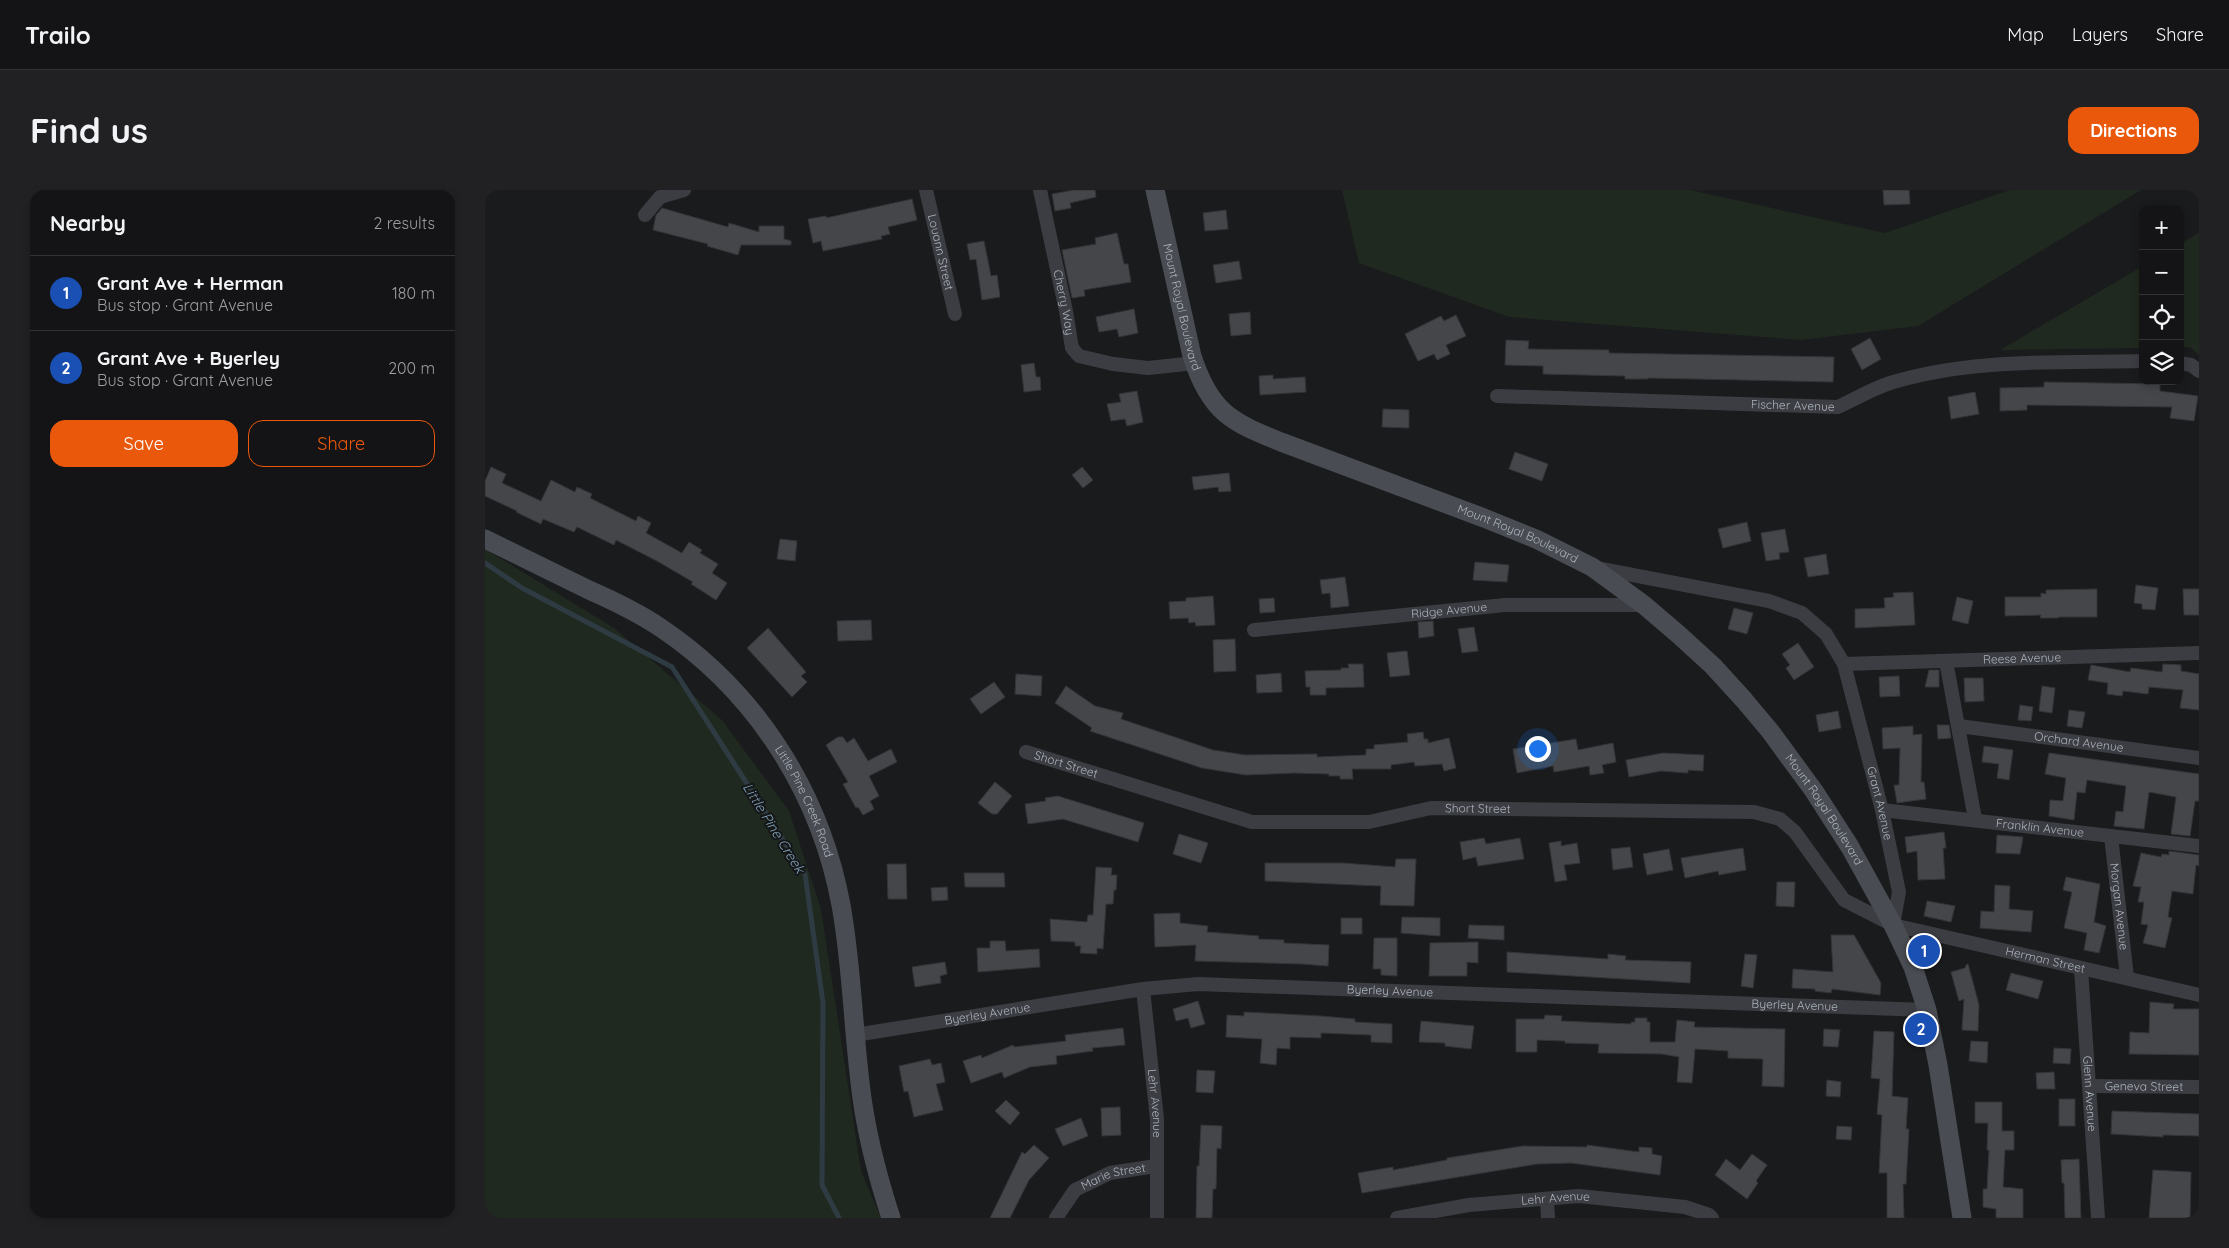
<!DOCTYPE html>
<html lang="en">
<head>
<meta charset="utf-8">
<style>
  :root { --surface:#141416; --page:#212123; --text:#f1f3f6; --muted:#9d9ea1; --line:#333335; --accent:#ea580c }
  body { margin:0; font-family:Quicksand,sans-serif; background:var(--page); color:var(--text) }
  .controls { position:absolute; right:15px; top:15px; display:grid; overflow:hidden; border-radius:10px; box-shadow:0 2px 8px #0003 }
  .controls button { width:45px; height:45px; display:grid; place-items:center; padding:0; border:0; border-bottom:1px solid var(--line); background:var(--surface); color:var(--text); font:25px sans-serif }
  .you { position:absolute; left:1052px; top:558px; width:18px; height:18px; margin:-12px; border:4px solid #fff; border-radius:50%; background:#1a73e8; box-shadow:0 0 0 8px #1a73e833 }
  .badge { display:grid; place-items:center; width:32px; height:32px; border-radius:50%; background:var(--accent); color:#fff; font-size:16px; font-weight:700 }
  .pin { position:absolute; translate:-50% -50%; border:2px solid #fff; box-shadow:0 1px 5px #0006 }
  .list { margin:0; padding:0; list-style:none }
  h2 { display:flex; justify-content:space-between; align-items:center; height:65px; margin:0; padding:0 20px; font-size:21px }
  h2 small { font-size:16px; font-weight:400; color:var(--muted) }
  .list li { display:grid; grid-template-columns:32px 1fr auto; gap:15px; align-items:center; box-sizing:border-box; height:75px; padding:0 20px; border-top:1px solid var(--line) }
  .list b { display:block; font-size:19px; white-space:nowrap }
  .list p { margin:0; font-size:16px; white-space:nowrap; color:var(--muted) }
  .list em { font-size:16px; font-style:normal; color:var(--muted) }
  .actions { display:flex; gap:10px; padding:15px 20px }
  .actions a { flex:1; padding:11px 0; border:1px solid var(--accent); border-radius:15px; text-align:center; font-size:18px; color:var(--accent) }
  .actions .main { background:var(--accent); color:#fff }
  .icon { flex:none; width:28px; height:28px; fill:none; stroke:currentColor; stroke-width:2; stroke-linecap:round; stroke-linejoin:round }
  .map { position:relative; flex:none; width:1714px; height:1028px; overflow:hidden; border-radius:15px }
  header { display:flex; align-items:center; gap:30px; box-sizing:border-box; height:70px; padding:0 25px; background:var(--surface); border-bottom:1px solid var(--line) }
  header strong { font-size:24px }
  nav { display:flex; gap:28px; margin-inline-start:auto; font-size:18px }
  .intro { display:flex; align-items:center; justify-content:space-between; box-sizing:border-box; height:120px; padding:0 30px }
  h1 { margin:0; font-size:35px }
  .button { padding:12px 22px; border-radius:15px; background:var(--accent); color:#fff; font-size:18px; font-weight:700 }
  main { display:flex; gap:30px; padding:0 30px }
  aside { flex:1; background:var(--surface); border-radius:15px; box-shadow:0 2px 8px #0003 }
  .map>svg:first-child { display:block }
  .green { fill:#202920 }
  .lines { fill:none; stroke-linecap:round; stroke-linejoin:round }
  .stream { stroke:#2f3b42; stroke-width:5 }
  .building { fill:#44464a; stroke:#343539 }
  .street { stroke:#3b3d42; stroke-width:14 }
  .secondary { stroke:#494c52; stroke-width:19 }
  .labels { text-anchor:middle; stroke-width:4; stroke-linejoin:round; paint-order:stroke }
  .street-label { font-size:12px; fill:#acb3bd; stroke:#151618 }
  .water-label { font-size:14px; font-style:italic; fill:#82a4b9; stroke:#151618 }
</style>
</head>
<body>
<header>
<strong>Trailo</strong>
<nav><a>Map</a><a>Layers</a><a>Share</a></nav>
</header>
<div class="intro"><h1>Find us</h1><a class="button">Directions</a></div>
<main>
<aside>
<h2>Nearby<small>2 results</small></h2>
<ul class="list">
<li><span class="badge" style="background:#1a4fb4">1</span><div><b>Grant Ave + Herman</b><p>Bus stop · Grant Avenue</p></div><em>180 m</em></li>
<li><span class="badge" style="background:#1a4fb4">2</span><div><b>Grant Ave + Byerley</b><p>Bus stop · Grant Avenue</p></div><em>200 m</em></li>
</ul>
<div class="actions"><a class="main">Save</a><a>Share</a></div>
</aside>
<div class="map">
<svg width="1714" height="1028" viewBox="0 0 1714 1028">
  <rect width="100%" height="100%" fill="#1a1b1d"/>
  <g class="green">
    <polygon points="857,0 1205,0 1400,43 1525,0 1656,0 1433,136 1316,150 1024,127 874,73"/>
    <polygon points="1714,43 1714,165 1705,157 1695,157 1695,54"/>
    <polygon points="1658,76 1658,158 1515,160"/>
    <polygon points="0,359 129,438 237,530 304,621 336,719 376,981 396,1028 0,1028"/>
  </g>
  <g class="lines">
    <polyline class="stream" points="0,373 37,398 187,477 320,684 338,813 337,995 354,1028"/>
  </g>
  <g class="building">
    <polygon points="589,0 610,0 611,7 585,13 586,18 570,21 567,4"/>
    <polygon points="1398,0 1424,0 1425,14 1399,15"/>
    <polygon points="427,9 432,30 403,37 405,44 396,46 397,49 338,61 336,51 328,53 323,29 341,26 341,28"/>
    <polygon points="177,18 243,37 244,33 274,42 274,36 299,36 299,49 306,51 306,55 256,55 253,65 222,56 223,54 168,40 171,25"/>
    <polygon points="741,20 743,39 720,41 718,23"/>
    <polygon points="632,43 639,74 643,74 646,92 599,100 600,106 587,108 577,60 611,54 610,48"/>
    <polygon points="499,51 506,86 512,85 515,107 497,110 491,69 485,70 482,54"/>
    <polygon points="754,71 757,89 731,93 728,75"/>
    <polygon points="649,119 653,143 634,147 632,139 614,142 611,127"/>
    <polygon points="765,122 766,144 746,146 744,124"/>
    <polygon points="971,125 981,146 961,155 965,164 952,170 949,164 933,171 920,144 956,126 959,131"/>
    <polygon points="1385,148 1396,169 1377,180 1366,159"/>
    <polygon points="1021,150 1044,151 1043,159 1124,160 1124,163 1349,167 1348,192 1163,188 1163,189 1140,189 1140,186 1058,184 1058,176 1020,175"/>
    <polygon points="549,173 551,187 555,187 556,200 539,202 536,175"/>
    <polygon points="788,185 788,189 820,187 821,202 775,205 774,186"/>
    <polygon points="1559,192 1675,194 1675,201 1713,206 1709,231 1685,228 1687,217 1542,215 1542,220 1515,221 1515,198 1559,197"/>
    <polygon points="652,201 658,232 642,236 640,229 626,231 622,214 636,212 634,204"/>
    <polygon points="1490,202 1494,224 1466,229 1463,207"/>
    <polygon points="898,219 924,220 924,238 897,237"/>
    <polygon points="1030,262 1063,274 1057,291 1024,279"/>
    <polygon points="6,277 21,284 17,293 56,311 66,290 90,302 92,297 107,304 105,308 151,331 153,326 166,333 161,343 197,363 204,352 217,360 215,363 233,374 227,383 242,393 231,410 206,394 208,392 172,371 131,350 129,355 92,337 89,342 58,329 56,334 31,322 32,321 0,306 0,291"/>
    <polygon points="597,277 608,290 598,298 587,285"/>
    <polygon points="744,283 746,301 734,302 733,297 709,300 707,287"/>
    <polygon points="1262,332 1266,351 1238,358 1233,339"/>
    <polygon points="1300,339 1304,362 1294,363 1295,369 1281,371 1276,343"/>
    <polygon points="295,349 312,351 310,371 292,369"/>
    <polygon points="1341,364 1344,384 1323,387 1319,368"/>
    <polygon points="990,372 1024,375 1022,392 988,390"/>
    <polygon points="860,387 864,416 846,418 845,403 837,404 835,390"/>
    <polygon points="1651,395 1673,398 1670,420 1657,419 1657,414 1649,413"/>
    <polygon points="1612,399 1612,427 1574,427 1573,428 1555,428 1556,425 1520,426 1520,407 1556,407 1556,403 1561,404 1561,400"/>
    <polygon points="1698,399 1714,399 1714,425 1699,425"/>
    <polygon points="1428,402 1430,435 1370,438 1370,419 1400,418 1399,408 1409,407 1408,403"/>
    <polygon points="728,406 730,435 711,436 710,432 704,433 703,428 685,429 684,412 701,411 701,408"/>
    <polygon points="1472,407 1488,411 1483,434 1467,430"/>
    <polygon points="789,408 790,422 775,423 774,409"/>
    <polygon points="1249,418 1268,423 1262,444 1243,439"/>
    <polygon points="386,430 387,450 353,451 352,431"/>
    <polygon points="948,431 949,446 934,448 933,432"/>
    <polygon points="989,437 993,461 977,463 973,439"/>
    <polygon points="283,438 321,482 316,486 322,492 307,507 262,458"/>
    <polygon points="750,449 751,481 729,482 728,450"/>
    <polygon points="1313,453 1329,477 1309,490 1301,478 1305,475 1297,464"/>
    <polygon points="922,461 925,485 905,487 902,463"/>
    <polygon points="863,474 878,474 879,497 841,498 841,505 825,505 825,497 821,497 820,481 856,480 856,478 864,478"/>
    <polygon points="1678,474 1696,475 1696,481 1714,484 1714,520 1695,518 1698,500 1664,497 1663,504 1638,501 1637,506 1622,504 1623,493 1603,490 1606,475 1645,482 1646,478 1677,482"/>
    <polygon points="1444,480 1454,480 1454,497 1440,497"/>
    <polygon points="796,483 797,502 772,503 771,485"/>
    <polygon points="531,484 557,486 556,506 530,504"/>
    <polygon points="1414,486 1415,506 1395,507 1394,487"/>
    <polygon points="1479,488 1498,488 1499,511 1480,512"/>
    <polygon points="509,492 520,507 496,524 485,509"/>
    <polygon points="581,496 610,516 638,523 636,529 728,560 760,565 832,564 832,567 881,565 881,559 889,559 889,555 923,552 922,544 938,542 939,549 943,549 943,553 964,548 971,578 959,581 957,574 930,576 929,572 906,575 906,579 867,579 868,589 855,589 855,586 844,586 844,584 809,583 761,585 717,578 605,541 607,538 570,513"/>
    <polygon points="1557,496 1570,498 1567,523 1554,521"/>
    <polygon points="1535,515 1548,517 1546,531 1533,530"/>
    <polygon points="1584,520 1600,522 1597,538 1582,536"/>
    <polygon points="1353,521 1356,538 1334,542 1331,525"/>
    <polygon points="1452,535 1464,535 1466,548 1453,549"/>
    <polygon points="1428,536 1428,545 1437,544 1436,592 1439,592 1441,609 1412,613 1409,595 1414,595 1415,558 1398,559 1397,538"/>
    <polygon points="353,547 358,547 362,553 369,548 383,571 406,559 412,572 384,586 394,606 385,611 389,619 378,625 373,617 371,618 358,594 363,592 341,555"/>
    <polygon points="1091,549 1093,560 1128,553 1131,572 1117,575 1119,583 1105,585 1104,576 1069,582 1068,576 1032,583 1028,559"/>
    <polygon points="1499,556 1528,560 1524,590 1512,588 1514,574 1497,572"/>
    <polygon points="1178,563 1219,565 1218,581 1203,580 1203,583 1176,581 1144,587 1141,570"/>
    <polygon points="1564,563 1714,584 1714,611 1710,611 1705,646 1686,644 1691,607 1664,602 1659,639 1629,636 1631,621 1638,622 1641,596 1602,590 1600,603 1592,602 1589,630 1564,626 1565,610 1578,611 1581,588 1560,584"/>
    <polygon points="510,592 527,606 512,624 507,624 493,613"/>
    <polygon points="573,606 659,633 653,652 578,629 543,634 540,614 561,611 560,608"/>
    <polygon points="1459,642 1461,658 1458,658 1460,689 1433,690 1432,661 1422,663 1420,647"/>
    <polygon points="694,644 723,653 716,673 688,664"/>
    <polygon points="1512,645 1538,647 1535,664 1511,663"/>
    <polygon points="999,648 1001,654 1035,648 1039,669 993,676 991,667 978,670 975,652"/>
    <polygon points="1076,651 1076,656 1092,653 1095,673 1079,675 1082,690 1070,692 1064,653"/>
    <polygon points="1145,657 1148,677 1128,680 1126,659"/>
    <polygon points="1258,658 1261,680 1234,685 1233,681 1200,688 1196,668"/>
    <polygon points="1184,659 1188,680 1162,685 1158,664"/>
    <polygon points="1684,661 1714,665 1714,676 1711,675 1708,704 1687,701 1683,727 1687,728 1680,758 1658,753 1663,735 1656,734 1659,712 1653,712 1656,697 1648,696 1656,663 1676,667 1677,664 1684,665"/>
    <polygon points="911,669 931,669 929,716 895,715 896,696 780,691 780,673 858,673 910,677"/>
    <polygon points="402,674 421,674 422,709 403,709"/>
    <polygon points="611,677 627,678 626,685 632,685 631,700 629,700 628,714 621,714 618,759 612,758 612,764 595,763 596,756 590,756 590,752 566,751 565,729 602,732 603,725 608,725"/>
    <polygon points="479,683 519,683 520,697 480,697"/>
    <polygon points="1581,687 1615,694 1609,732 1621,736 1614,763 1599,760 1602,743 1579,738 1587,702 1578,700"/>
    <polygon points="1292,692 1310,692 1309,717 1291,716"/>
    <polygon points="1510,695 1525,696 1524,719 1548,721 1546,742 1495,738 1496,721 1509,722"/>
    <polygon points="462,697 463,710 447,711 446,698"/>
    <polygon points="1442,711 1470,716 1466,732 1439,726"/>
    <polygon points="695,723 695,733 723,736 722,742 774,746 773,749 799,750 799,753 844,755 843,776 817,774 710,771 711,755 670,757 669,724"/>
    <polygon points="917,727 955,728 955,746 916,743"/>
    <rect x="856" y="728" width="21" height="16"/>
    <polygon points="984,735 1019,736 1019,750 983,748"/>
    <polygon points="1346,745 1369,745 1396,793 1395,805 1347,799 1346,803 1330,801 1330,799 1307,798 1308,779 1348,782"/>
    <polygon points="889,748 912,748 912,786 896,785 896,779 888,779"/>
    <polygon points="505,751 520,751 521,761 554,759 555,777 493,782 492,758 505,758"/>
    <polygon points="993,752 993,773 982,772 982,786 944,786 945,753"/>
    <polygon points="1022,762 1123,769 1123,764 1141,766 1140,770 1206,772 1205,793 1022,782"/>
    <polygon points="1260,764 1272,765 1268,798 1256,796"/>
    <polygon points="460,772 462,784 455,786 456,793 430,797 427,777"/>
    <polygon points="1483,774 1494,815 1493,841 1477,840 1479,809 1474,811 1466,782 1480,778 1481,775"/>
    <polygon points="1526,783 1558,791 1553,809 1521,800"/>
    <polygon points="713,811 720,834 706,838 703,828 691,831 688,819"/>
    <polygon points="1665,812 1689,814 1688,819 1714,819 1714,865 1644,864 1645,842 1664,843"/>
    <polygon points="759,822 836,826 870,829 870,832 907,834 907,853 886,852 886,845 836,843 836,848 805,847 805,859 792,858 791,875 775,873 777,849 741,847 742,825 759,826"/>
    <polygon points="1060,825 1077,826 1076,831 1146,834 1146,832 1150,832 1150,828 1162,828 1162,832 1165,832 1165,852 1190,852 1192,830 1210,832 1209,837 1300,839 1299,897 1277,896 1278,869 1243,868 1243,861 1210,859 1207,893 1192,892 1194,867 1177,864 1113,863 1114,854 1080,853 1080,851 1052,850 1052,862 1031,862 1031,829 1059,829"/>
    <polygon points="936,831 989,836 986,859 960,856 960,853 934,852"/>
    <polygon points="638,838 640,855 607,858 608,861 571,866 572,874 545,877 519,888 517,882 486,893 478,871 496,865 497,868 528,855 529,857 581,851 580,845"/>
    <polygon points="1339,839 1355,840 1353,857 1338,856"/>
    <polygon points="1389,841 1409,842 1407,906 1423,908 1421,939 1424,939 1421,994 1418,994 1419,1028 1402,1028 1402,983 1394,983 1397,925 1392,924 1395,889 1386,888"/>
    <polygon points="1486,851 1503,852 1502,873 1484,871"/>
    <polygon points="1569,858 1586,859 1585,874 1568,873"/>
    <polygon points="445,869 447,875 456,873 460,892 451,894 458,920 429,927 423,901 419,902 414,876"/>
    <polygon points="712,880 730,881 728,903 711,902"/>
    <polygon points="1569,882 1570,899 1552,899 1551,883"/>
    <polygon points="1342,890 1356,892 1355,907 1341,906"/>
    <rect x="1574" y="909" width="16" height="27"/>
    <polygon points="521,910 535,923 525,935 510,921"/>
    <polygon points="1490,912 1517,912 1517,941 1529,941 1529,960 1520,960 1518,997 1538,999 1538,1028 1511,1028 1511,1019 1498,1017 1498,999 1502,999 1504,960 1502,960 1503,933 1490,933"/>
    <polygon points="635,917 636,945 617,946 616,918"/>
    <polygon points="1627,921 1714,924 1714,946 1678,945 1678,947 1626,944"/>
    <polygon points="596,928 603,946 578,956 570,939"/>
    <polygon points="716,935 737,936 736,959 732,958 731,999 728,999 727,1028 711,1028 712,976 714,976"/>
    <polygon points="1352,936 1367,937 1366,950 1351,949"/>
    <polygon points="549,955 564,968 544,990 525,1028 505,1028 537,962 540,964"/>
    <polygon points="1102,955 1154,962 1154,957 1167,958 1167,964 1177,966 1175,985 1086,973 1052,974 877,1003 873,983 908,977 908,980 962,970 962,968 1038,956 1102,957"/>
    <polygon points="1267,964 1282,975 1271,991 1273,993 1262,1009 1230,985 1241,969 1255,980"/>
    <polygon points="1594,969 1596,1028 1580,1028 1579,993 1577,993 1576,970"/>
    <polygon points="1668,980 1706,982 1705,1028 1664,1028"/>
  </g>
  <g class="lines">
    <g class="street">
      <path id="s1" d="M441 0 470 124"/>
      <path id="s2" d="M555 0 581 121 587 158 594 166 628 174 663 178 710 173"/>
      <polyline points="160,25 175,7 199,0"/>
      <polyline points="1695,173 1706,175 1714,181"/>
      <path id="s3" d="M1012 206 1353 217C1370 209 1387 199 1405 193 1486 168 1574 173 1658 171"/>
      <path id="s4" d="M1111 378 1284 411 1317 423 1341 444 1359 474 1397 620 1414 702 1408 735"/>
      <path id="s5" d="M769 440 1020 415H1159"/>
      <polyline points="1461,471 1490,629"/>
      <path id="s6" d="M1359 474 1714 463"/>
      <path id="s7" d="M1474 536 1714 568"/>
      <path id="s8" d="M541 562 767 632H884L946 618 1269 622 1295 629 1310 642 1359 710 1408 735 1714 805"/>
      <path id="s9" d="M1397 620 1714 656"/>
      <path id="s10" d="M1626 646 1642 787"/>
      <path id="s11" d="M1596 779 1613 1028"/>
      <path id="s12" d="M658 799 672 929V1028"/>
      <path id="s13" d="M370 845 658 799 713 794 1442 820"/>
      <path id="s14" d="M1604 896 1714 897"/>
      <polyline points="1062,1009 1063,1028"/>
      <path id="s15" d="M571 1028 590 1000 625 983 671 976"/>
      <path id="s16" d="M912 1028 984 1015 1094 1006 1200 1017 1224 1025 1227 1028"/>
    </g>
    <g class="secondary">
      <path id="s17" d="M670 0 707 166C725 222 746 232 796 252L999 328 1051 349 1107 377 1159 415 1193 444 1228 476 1259 510 1285 541 1329 601 1365 657 1408 735 1428 777 1442 820 1453 875 1477 1028"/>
      <path id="s18" d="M0 349C35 366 69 383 104 400 129 411 154 423 176 438 271 502 335 602 356 715 368 781 368 849 378 915 384 954 394 991 406 1028"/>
    </g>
  </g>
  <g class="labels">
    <g class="street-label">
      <text dy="4" stroke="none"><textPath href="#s1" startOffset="64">Louann Street</textPath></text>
      <text dy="4" stroke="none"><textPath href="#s2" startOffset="115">Cherry Way</textPath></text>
      <text dy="4" stroke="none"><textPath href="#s17" startOffset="120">Mount Royal Boulevard</textPath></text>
      <text dy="4" stroke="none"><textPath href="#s3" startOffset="296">Fischer Avenue</textPath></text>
      <text dy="4" stroke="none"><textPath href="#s17" startOffset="554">Mount Royal Boulevard</textPath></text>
      <text dy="4" stroke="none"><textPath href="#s5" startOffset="196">Ridge Avenue</textPath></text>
      <text dy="4" stroke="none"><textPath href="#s6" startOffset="178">Reese Avenue</textPath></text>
      <text dy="4" stroke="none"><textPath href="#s7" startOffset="121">Orchard Avenue</textPath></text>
      <text dy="4" stroke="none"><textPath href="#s8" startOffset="42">Short Street</textPath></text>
      <text dy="4" stroke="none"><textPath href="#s18" startOffset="426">Little Pine Creek Road</textPath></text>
      <text dy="4" stroke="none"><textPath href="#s4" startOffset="422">Grant Avenue</textPath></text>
      <text dy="4" stroke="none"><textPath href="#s8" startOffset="464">Short Street</textPath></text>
      <text dy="4" stroke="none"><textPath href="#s17" startOffset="974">Mount Royal Boulevard</textPath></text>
      <text dy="4" stroke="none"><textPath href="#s9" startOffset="159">Franklin Avenue</textPath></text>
      <text dy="4" stroke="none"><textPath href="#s10" startOffset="71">Morgan Avenue</textPath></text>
      <text dy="4" stroke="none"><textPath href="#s8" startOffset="1082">Herman Street</textPath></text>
      <text dy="4" stroke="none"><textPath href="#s13" startOffset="539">Byerley Avenue</textPath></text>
      <text dy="4" stroke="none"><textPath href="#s13" startOffset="944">Byerley Avenue</textPath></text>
      <text dy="4" stroke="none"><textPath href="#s13" startOffset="134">Byerley Avenue</textPath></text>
      <text dy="4" stroke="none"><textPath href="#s14" startOffset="55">Geneva Street</textPath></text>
      <text dy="4" stroke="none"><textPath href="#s11" startOffset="125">Glenn Avenue</textPath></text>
      <text dy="4" stroke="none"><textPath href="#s12" startOffset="115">Lehr Avenue</textPath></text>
      <text dy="4" stroke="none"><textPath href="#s15" startOffset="75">Marie Street</textPath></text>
      <text dy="4" stroke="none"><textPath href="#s16" startOffset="160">Lehr Avenue</textPath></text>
    </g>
    <g class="water-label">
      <text transform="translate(289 638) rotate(58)" y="5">Little Pine Creek</text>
    </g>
  </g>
</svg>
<div class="controls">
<button>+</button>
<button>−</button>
<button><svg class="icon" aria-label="locate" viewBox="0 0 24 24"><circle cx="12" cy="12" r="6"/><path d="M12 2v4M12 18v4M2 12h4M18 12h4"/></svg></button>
<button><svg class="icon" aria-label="layers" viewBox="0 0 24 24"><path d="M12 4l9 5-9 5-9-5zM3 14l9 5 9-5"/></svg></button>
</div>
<div class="you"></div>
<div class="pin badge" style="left:1439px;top:761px;background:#1a4fb4">1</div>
<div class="pin badge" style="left:1436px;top:839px;background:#1a4fb4">2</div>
</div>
</main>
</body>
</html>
